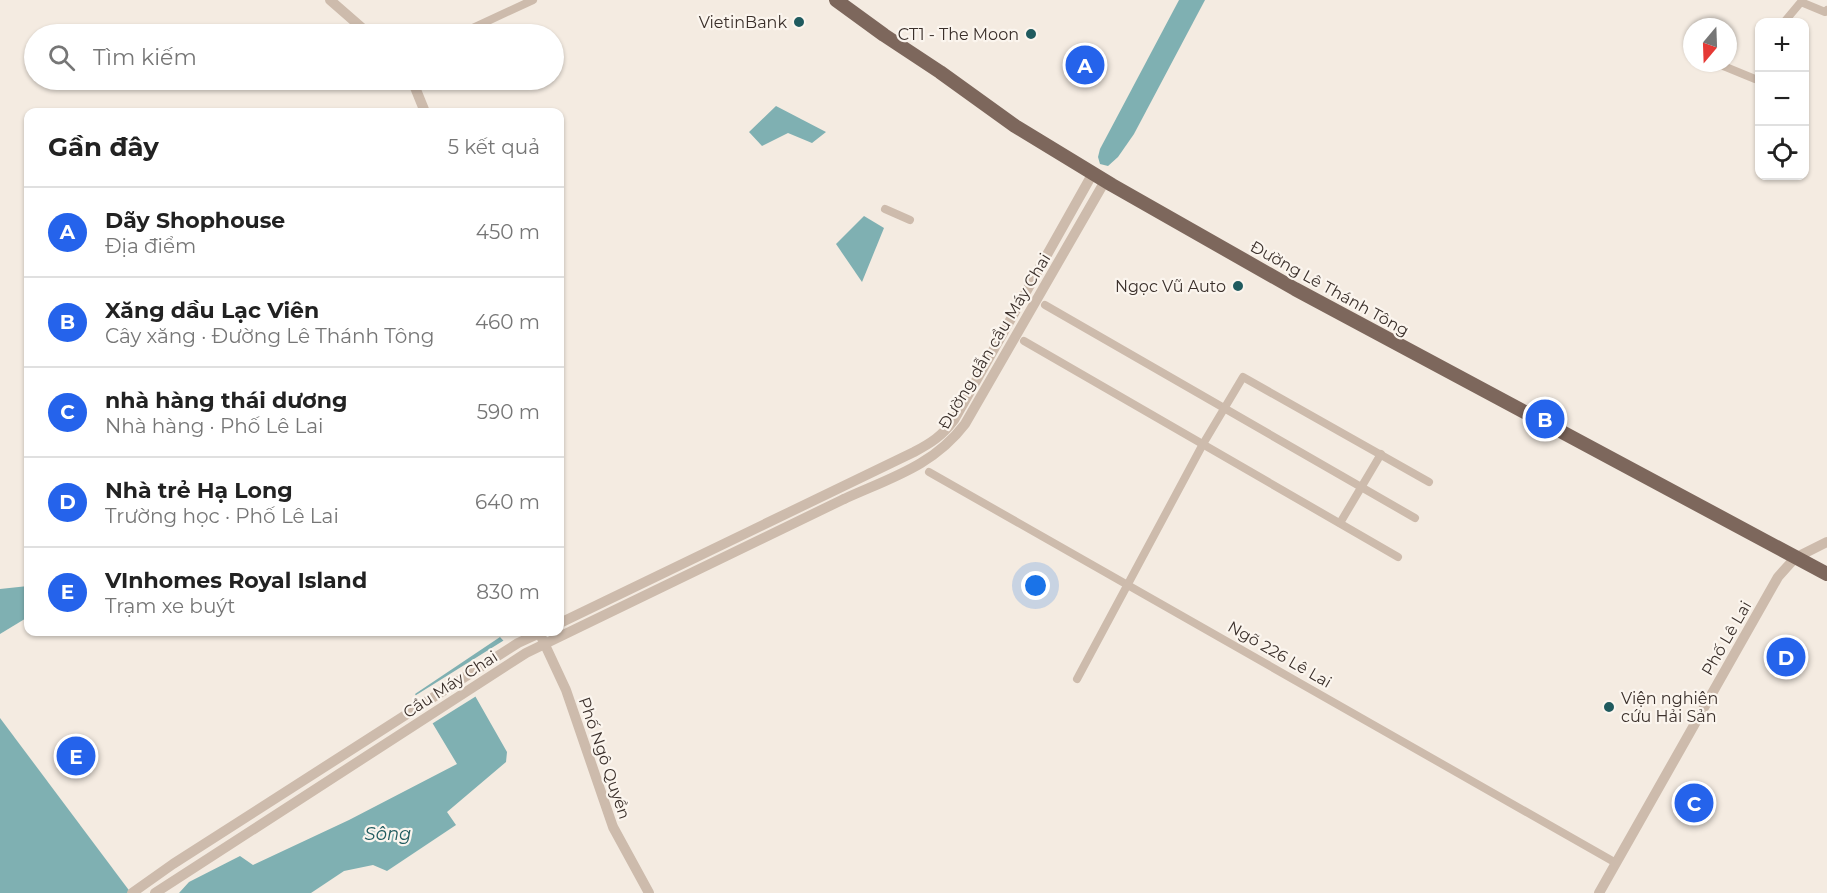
<!DOCTYPE html>
<html lang="vi">
<head>
<meta charset="utf-8">
<style>
  :root { --surface:#fff; --page:#f2f2f2; --text:#222; --muted:#767676; --line:#e0e0e0; --accent:#2563eb }
  body { margin:0; font-family:Montserrat,sans-serif; background:var(--page); color:var(--text) }
  .controls { position:absolute; right:18px; top:18px; display:grid; overflow:hidden; border-radius:12px; box-shadow:0 2px 4px #0004 }
  .controls button { width:54px; height:54px; display:grid; place-items:center; padding:0; border:0; border-bottom:2px solid var(--line); background:var(--surface); color:var(--text); font:30px sans-serif }
  .compass { position:absolute; left:1683px; top:18px; width:54px; height:54px; border-radius:50%; background:var(--surface); box-shadow:0 2px 4px #0004; rotate:199deg }
  .you { position:absolute; left:1036px; top:586px; width:21px; height:21px; margin:-15px; border:4px solid #fff; border-radius:50%; background:#1a73e8; box-shadow:0 0 0 9px #1a73e833 }
  .badge { display:grid; place-items:center; width:39px; height:39px; border-radius:50%; background:var(--accent); color:#fff; font-size:20px; font-weight:700 }
  .pin { position:absolute; translate:-50% -50%; border:3px solid #fff; box-shadow:0 2px 6px #0006 }
  .list { margin:0; padding:0; list-style:none }
  h2 { display:flex; justify-content:space-between; align-items:center; height:78px; margin:0; padding:0 24px; font-size:26px }
  h2 small { font-size:20px; font-weight:400; color:var(--muted) }
  .list li { display:grid; grid-template-columns:39px 1fr auto; gap:18px; align-items:center; box-sizing:border-box; height:90px; padding:0 24px; border-top:2px solid var(--line) }
  .list b { display:block; font-size:22px; white-space:nowrap }
  .list p { margin:0; font-size:20px; white-space:nowrap; color:var(--muted) }
  .list em { font-size:20px; font-style:normal; color:var(--muted) }
  .icon { flex:none; width:33px; height:33px; fill:none; stroke:currentColor; stroke-width:2; stroke-linecap:round; stroke-linejoin:round }
  .map { position:relative; flex:none; width:1827px; height:893px; overflow:hidden }
  .search { position:absolute; background:var(--surface); box-shadow:0 2px 4px #0004; left:24px; top:24px; width:540px; height:66px; display:flex; align-items:center; gap:15px; box-sizing:border-box; padding:0 21px; border-radius:33px; color:var(--muted); font-size:22px }
  .panel { position:absolute; background:var(--surface); box-shadow:0 2px 4px #0004; left:24px; top:108px; width:540px; height:528px; border-radius:12px }
  .map>svg:first-child { display:block }
  .water { fill:#7fb0b2 }
  .pier { fill:#f4ebe1 }
  .lines { fill:none; stroke-linecap:round; stroke-linejoin:round }
  .minor { stroke:#cdbbac; stroke-width:8 }
  .tertiary { stroke:#cdbbac; stroke-width:10 }
  .primary { stroke:#7d675c; stroke-width:14 }
  .tertiary-bridge { stroke:#cdbbac; stroke-width:10 }
  .poi-dot { fill:#1f5a5e; stroke:#fbf5ee; stroke-width:2 }
  .labels { text-anchor:middle; stroke-width:4.5; stroke-linejoin:round; paint-order:stroke }
  .poi-label { font-size:16px; fill:#3b302b; stroke:#fbf5ee; text-anchor:end }
  .street-label { font-size:16px; fill:#3b302b; stroke:#fbf5ee }
  .water-label { font-size:18px; font-style:italic; fill:#1f5a5e; stroke:#fbf5ee }
</style>
</head>
<body>
<div class="map">
<svg width="1827" height="893" viewBox="0 0 1827 893">
  <rect width="100%" height="100%" fill="#f4ebe1"/>
  <g class="water">
    <polygon points="1179,0 1205,0 1134,134 1118,157 1108,166 1100,164 1098,157 1100,149"/>
    <polygon points="776,106 826,132 812,143 788,133 762,146 749,132"/>
    <polygon points="864,216 884,228 862,282 836,244"/>
    <polygon points="28,586 28,617 0,634 0,589"/>
    <polygon points="500,637 515,653 474,694 507,752 506,762 447,812 456,825 387,871 373,865 344,871 311,893 179,893 189,882 240,856 253,865 349,820 457,764 415,694"/>
    <polygon points="0,718 131,893 0,893"/>
  </g>
  <polygon class="pier" points="506,639 518,653 480,683 478,695 430,725 413,697"/>
  <g class="lines">
    <g class="minor">
      <polyline points="1785,21 1801,2 1825,12 1827,10"/>
      <polyline points="460,34 533,0"/>
      <polyline points="1716,63 1755,79"/>
      <polyline points="885,209 910,220"/>
      <polyline points="1045,305 1415,518"/>
      <polyline points="1024,341 1398,557"/>
      <polyline points="929,472 1616,863"/>
      <polyline points="1340,523 1381,454"/>
      <polyline points="1077,679 1203,444 1243,377 1429,482"/>
    </g>
    <g class="tertiary">
      <polyline points="330,0 369,34"/>
      <polyline points="412,80 425,112"/>
      <path d="M844 499C890 478 933 466 965 424L1105 181"/>
      <path d="M560 623 914 452C931 443 942 436 954 420L1093 173"/>
      <polyline points="539,632 566,690 613,827 649,893"/>
      <polyline points="1599,893 1778,577 1795,558 1827,542"/>
    </g>
    <polyline class="primary" points="836,0 884,35 940,72 1015,126 1112,185 1295,289 1827,574"/>
    <g class="tertiary-bridge">
      <polyline points="132,893 173,864 518,643 542,632"/>
      <polyline points="155,893 526,653 844,499"/>
    </g>
  </g>
  <g class="poi-dot">
    <circle cx="799" cy="22" r="6"/>
    <circle cx="1031" cy="34" r="6"/>
    <circle cx="1238" cy="286" r="6"/>
    <circle cx="1609" cy="707" r="6"/>
  </g>
  <g class="labels">
    <g class="poi-label">
      <text x="787" y="28">VietinBank</text>
      <text x="1019" y="40">CT1 - The Moon</text>
      <text x="1226" y="292">Ngọc Vũ Auto</text>
      <text x="1621" y="704" text-anchor="start">Viện nghiên<tspan x="1621" dy="18">cứu Hải Sản</tspan></text>
    </g>
    <g class="street-label">
      <text transform="translate(1330 288) rotate(29)" y="6">Đường Lê Thánh Tông</text>
      <text transform="translate(994 341) rotate(-59)" y="6">Đường dẫn cầu Máy Chai</text>
      <text transform="translate(1726 638) rotate(-60)" y="6">Phố Lê Lai</text>
      <text transform="translate(1280 654) rotate(30)" y="6">Ngõ 226 Lê Lai</text>
      <text transform="translate(450 684) rotate(-33)" y="6">Cầu Máy Chai</text>
      <text transform="translate(605 758) rotate(71)" y="6">Phố Ngô Quyền</text>
    </g>
    <g class="water-label">
      <text x="388" y="840">Sông</text>
    </g>
  </g>
</svg>
<div class="controls">
<button>+</button>
<button>−</button>
<button><svg class="icon" aria-label="locate" viewBox="0 0 24 24"><circle cx="12" cy="12" r="6"/><path d="M12 2v4M12 18v4M2 12h4M18 12h4"/></svg></button>
</div>
<svg class="compass" viewBox="-18 -18 36 36"><path d="M0-13l5 13h-10z" fill="#e53935"/><path d="M0 13l5-13h-10z" fill="#767676"/></svg>
<div class="you"></div>
<div class="pin badge" style="left:1085px;top:65px">A</div>
<div class="pin badge" style="left:1545px;top:419px">B</div>
<div class="pin badge" style="left:1694px;top:803px">C</div>
<div class="pin badge" style="left:1786px;top:657px">D</div>
<div class="pin badge" style="left:76px;top:756px">E</div>
<div class="search"><svg class="icon" aria-label="search" viewBox="0 0 24 24"><circle cx="10" cy="10" r="6"/><path d="M15 15l6 6"/></svg>Tìm kiếm</div>
<section class="panel">
<h2>Gần đây<small>5 kết quả</small></h2>
<ul class="list">
<li><span class="badge">A</span><div><b>Dãy Shophouse</b><p>Địa điểm</p></div><em>450 m</em></li>
<li><span class="badge">B</span><div><b>Xăng dầu Lạc Viên</b><p>Cây xăng · Đường Lê Thánh Tông</p></div><em>460 m</em></li>
<li><span class="badge">C</span><div><b>nhà hàng thái dương</b><p>Nhà hàng · Phố Lê Lai</p></div><em>590 m</em></li>
<li><span class="badge">D</span><div><b>Nhà trẻ Hạ Long</b><p>Trường học · Phố Lê Lai</p></div><em>640 m</em></li>
<li><span class="badge">E</span><div><b>VInhomes Royal Island</b><p>Trạm xe buýt</p></div><em>830 m</em></li>
</ul>
</section>
</div>
</body>
</html>
